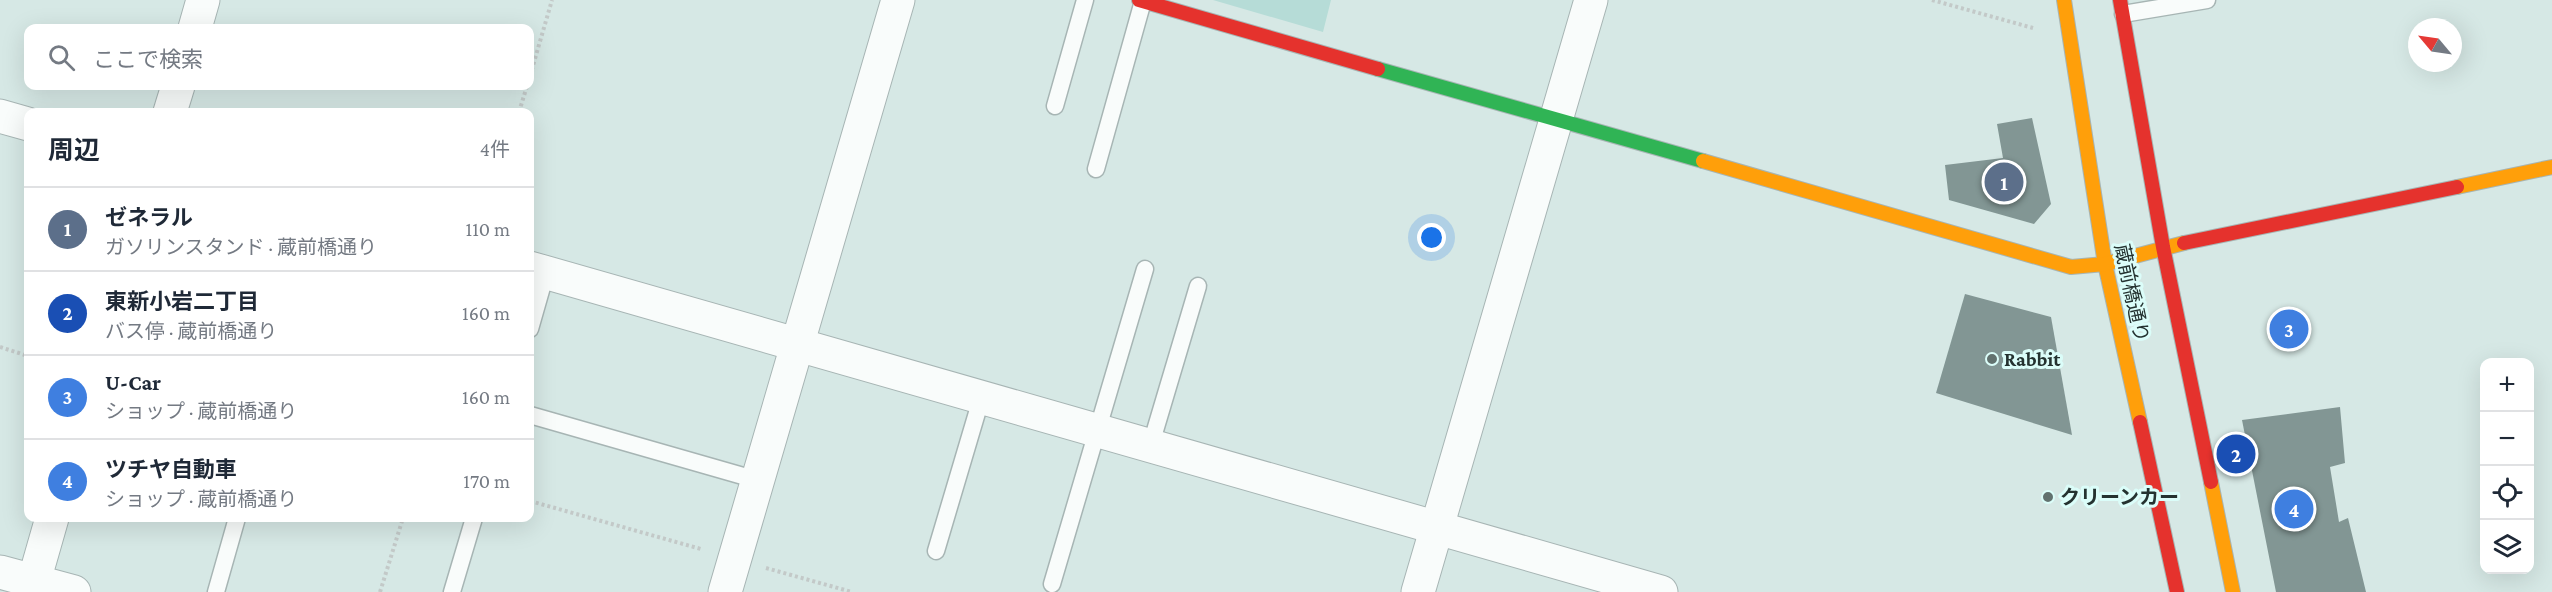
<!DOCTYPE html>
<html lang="ja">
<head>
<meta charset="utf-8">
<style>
  :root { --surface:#fff; --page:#f2f2f3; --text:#1f2937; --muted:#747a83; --line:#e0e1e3; --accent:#1a73e8 }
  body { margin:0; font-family:"Crimson Pro","Noto Sans JP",serif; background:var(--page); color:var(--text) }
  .controls { position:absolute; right:18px; bottom:18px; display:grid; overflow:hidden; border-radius:12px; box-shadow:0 6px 24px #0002 }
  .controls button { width:54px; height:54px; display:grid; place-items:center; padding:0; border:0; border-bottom:2px solid var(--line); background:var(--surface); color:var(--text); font:30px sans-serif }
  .compass { position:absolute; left:2408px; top:18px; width:54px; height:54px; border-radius:50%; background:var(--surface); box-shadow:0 6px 24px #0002; rotate:299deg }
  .you { position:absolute; left:1432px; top:238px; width:21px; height:21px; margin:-15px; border:4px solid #fff; border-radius:50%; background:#1a73e8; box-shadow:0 0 0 9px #1a73e833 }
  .badge { display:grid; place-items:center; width:39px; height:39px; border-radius:50%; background:var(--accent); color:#fff; font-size:20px; font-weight:700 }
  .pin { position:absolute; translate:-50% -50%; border:3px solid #fff; box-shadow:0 2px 6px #0006 }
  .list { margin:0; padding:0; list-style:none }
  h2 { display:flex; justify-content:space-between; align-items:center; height:78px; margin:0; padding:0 24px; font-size:26px }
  h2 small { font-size:20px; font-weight:400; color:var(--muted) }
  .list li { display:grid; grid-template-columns:39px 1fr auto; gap:18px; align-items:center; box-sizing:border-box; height:84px; padding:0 24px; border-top:2px solid var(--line) }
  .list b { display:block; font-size:22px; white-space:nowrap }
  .list p { margin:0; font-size:20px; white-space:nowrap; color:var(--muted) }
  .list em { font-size:20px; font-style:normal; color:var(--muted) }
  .icon { flex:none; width:33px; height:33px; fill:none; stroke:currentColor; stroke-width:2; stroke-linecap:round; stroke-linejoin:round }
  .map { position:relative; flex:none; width:2552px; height:592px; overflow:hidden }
  .search { position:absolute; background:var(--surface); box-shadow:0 6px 24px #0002; left:24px; top:24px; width:510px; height:66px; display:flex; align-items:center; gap:15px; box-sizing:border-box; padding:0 21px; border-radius:12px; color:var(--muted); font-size:22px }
  .panel { position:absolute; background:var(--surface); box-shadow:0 6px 24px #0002; left:24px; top:108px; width:510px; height:414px; border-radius:12px }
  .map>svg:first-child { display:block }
  .green { fill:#b6dcd7 }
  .building { fill:#829694 }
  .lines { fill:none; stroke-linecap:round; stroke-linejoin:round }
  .lane-casing { stroke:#a7b5b4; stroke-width:19 }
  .street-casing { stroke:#a7b5b4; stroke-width:35 }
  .fast-casing { stroke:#a7b5b4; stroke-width:16 }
  .slow-casing { stroke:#a7b5b4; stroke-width:16 }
  .jam-casing { stroke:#a7b5b4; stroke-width:16 }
  .path { stroke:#c3c9c8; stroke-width:4; stroke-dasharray:3 3; stroke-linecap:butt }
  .lane { stroke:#f9fcfb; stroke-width:16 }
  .street { stroke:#f9fcfb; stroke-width:33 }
  .fast { stroke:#30b455; stroke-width:14 }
  .slow { stroke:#ff9f0a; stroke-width:14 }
  .jam { stroke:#e5322d; stroke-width:14 }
  .poi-dot { fill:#62726f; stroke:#dbfdf9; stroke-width:2 }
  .labels { text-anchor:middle; stroke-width:6; stroke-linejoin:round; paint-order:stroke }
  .street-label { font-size:20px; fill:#243230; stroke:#dbfdf9 }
  .poi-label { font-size:20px; font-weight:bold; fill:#243230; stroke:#dbfdf9; text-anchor:start }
</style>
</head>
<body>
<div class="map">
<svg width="2552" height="592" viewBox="0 0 2552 592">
  <rect width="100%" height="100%" fill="#d6e8e5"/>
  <polygon class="green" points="1213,0 1331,0 1323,32"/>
  <g class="building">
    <polygon points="2032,118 2051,204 2034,224 1949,200 1945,165 2003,158 1997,124"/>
    <polygon points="1965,294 2051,317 2072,435 1936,393"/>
    <polygon points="2340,407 2345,463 2330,467 2339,522 2348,518 2366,592 2276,592 2242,420"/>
  </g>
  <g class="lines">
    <g class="lane-casing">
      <g id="lane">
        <polyline points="2123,14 2207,0"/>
        <polyline points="1055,106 1085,0"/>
        <polyline points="1096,169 1143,1"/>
        <polyline points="530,329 546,273"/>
        <polyline points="530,415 757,480"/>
        <polyline points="1151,444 1198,286"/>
        <polyline points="936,551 982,396"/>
        <polyline points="1052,584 1145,269"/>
        <polyline points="216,592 237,518"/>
        <polyline points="452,592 474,518"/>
      </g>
    </g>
    <g class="street-casing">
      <g id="street">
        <polyline points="195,28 203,0"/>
        <polyline points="170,112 178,86"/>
        <polyline points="0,116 28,124"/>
        <polyline points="530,268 1661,592"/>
        <polyline points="0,572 74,592"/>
        <polyline points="34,581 52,518"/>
        <polyline points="725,592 898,0"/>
        <polyline points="1418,592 1591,0"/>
      </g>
    </g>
    <g class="fast-casing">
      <polyline id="fast" points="1378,69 1703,161"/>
    </g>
    <g class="slow-casing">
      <g id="slow">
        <polyline points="2064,0 2105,264 2140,422"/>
        <polyline points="1703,161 2071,267 2105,264 2184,243"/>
        <polyline points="2457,187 2552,167"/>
        <polyline points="2211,482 2233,592"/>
      </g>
    </g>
    <g class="jam-casing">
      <g id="jam">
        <polyline points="1139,0 1378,69"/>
        <polyline points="2120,0 2163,247 2211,482"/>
        <polyline points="2184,243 2457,187"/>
        <polyline points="2140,422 2177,592"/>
      </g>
    </g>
    <g class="path">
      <polyline points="1932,0 2033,28"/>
      <polyline points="530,76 552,0"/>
      <polyline points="519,112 527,86"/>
      <polyline points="0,347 28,356"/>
      <polyline points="530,501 701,549"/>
      <polyline points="766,568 852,592"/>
      <polyline points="380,592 403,518"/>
    </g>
    <use href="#lane" class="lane"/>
    <use href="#street" class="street"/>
    <use href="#fast" class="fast"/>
    <use href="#slow" class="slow"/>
    <use href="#jam" class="jam"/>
  </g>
  <g class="poi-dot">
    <circle cx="1992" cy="359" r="6"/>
    <circle cx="2048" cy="497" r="6"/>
  </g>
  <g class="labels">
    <g class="street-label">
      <text transform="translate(2132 293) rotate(78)" y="7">蔵前橋通り</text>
    </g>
    <g class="poi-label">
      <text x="2004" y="366">Rabbit</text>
      <text x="2060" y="504">クリーンカー</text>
    </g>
  </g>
</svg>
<div class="controls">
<button>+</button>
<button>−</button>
<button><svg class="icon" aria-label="locate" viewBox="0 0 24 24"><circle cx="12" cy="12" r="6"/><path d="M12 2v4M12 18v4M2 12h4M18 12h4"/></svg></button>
<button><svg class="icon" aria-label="layers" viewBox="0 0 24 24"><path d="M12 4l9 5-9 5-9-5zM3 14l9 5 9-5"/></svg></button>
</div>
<svg class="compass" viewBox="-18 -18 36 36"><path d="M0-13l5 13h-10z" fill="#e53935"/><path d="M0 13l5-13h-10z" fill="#747a83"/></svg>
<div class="you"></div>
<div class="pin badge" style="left:2004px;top:182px;background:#5c6f8a">1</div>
<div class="pin badge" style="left:2236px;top:454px;background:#1a4fb4">2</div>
<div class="pin badge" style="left:2289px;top:329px;background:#3f7fe0">3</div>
<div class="pin badge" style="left:2294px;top:509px;background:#3f7fe0">4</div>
<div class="search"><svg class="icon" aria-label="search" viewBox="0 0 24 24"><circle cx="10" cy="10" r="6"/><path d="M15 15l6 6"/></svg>ここで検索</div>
<section class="panel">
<h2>周辺<small>4件</small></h2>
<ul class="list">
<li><span class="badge" style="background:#5c6f8a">1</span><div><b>ゼネラル</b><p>ガソリンスタンド · 蔵前橋通り</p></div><em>110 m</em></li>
<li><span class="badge" style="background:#1a4fb4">2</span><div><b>東新小岩二丁目</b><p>バス停 · 蔵前橋通り</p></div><em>160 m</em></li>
<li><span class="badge" style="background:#3f7fe0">3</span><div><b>U-Car</b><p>ショップ · 蔵前橋通り</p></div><em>160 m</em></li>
<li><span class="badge" style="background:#3f7fe0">4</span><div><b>ツチヤ自動車</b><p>ショップ · 蔵前橋通り</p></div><em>170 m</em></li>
</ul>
</section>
</div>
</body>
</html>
